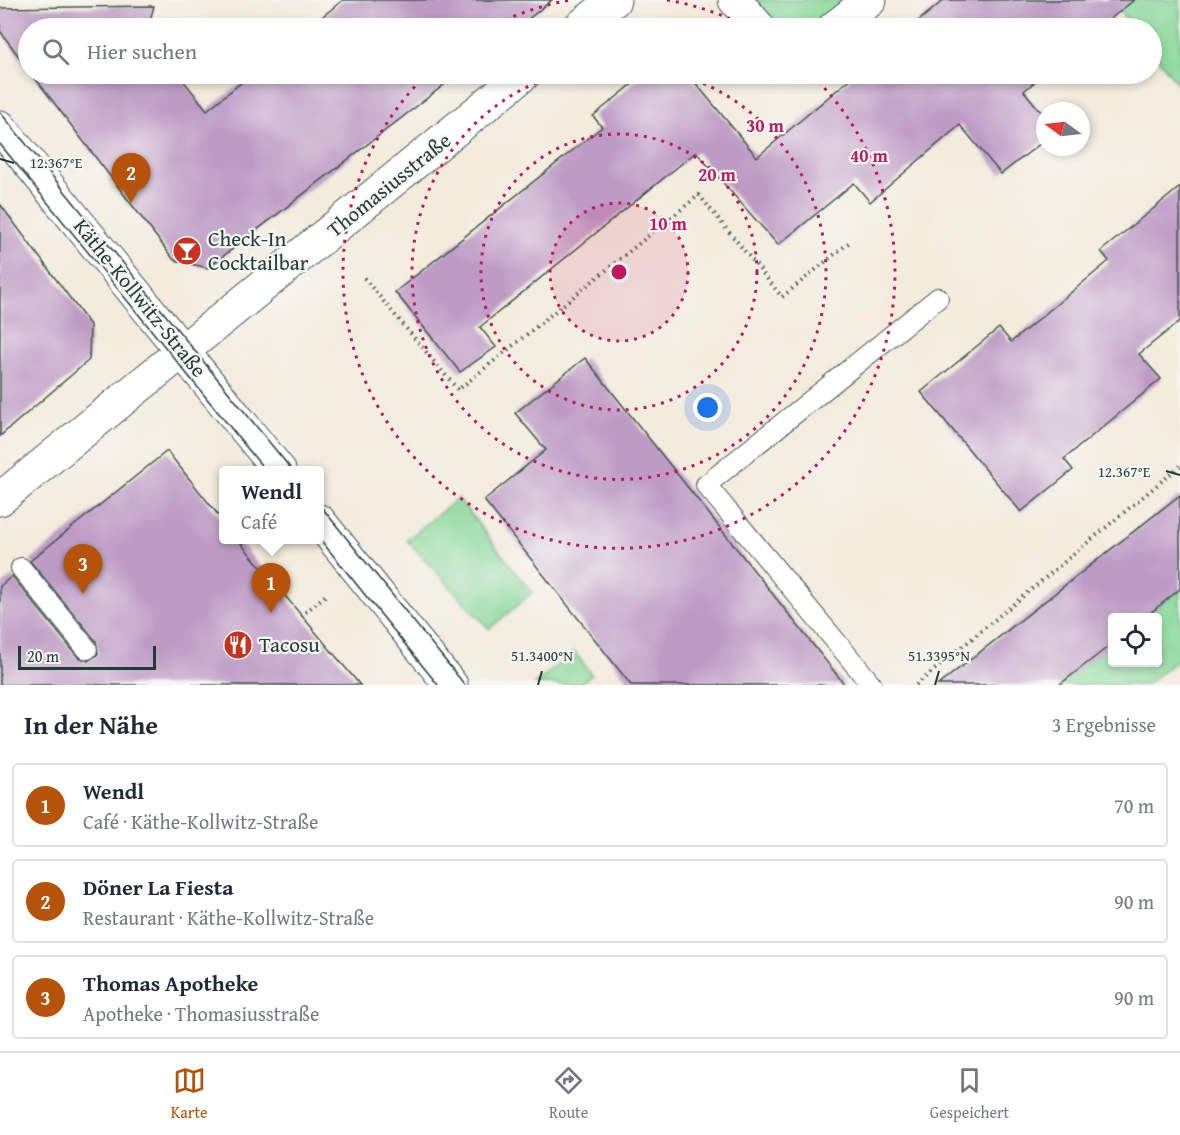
<!DOCTYPE html>
<html lang="de">
<head>
<meta charset="utf-8">
<style>
  :root { --surface:#fff; --page:#f2f2f3; --text:#1f2937; --muted:#747a83; --line:#e0e1e3; --accent:#b45309 }
  body { margin:0; font-family:"Gentium Book Plus",serif; background:var(--page); color:var(--text) }
  .controls { position:absolute; right:18px; bottom:18px; display:grid; overflow:hidden; border-radius:6px; box-shadow:0 3px 9px #0003 }
  .controls button { width:54px; height:54px; display:grid; place-items:center; padding:0; border:0; border-bottom:2px solid var(--line); background:var(--surface); color:var(--text); font:30px sans-serif }
  .compass { position:absolute; left:1036px; top:102px; width:54px; height:54px; border-radius:50%; background:var(--surface); box-shadow:0 3px 9px #0003; rotate:285deg }
  .scale { position:absolute; left:18px; bottom:15px; width:138px; box-sizing:border-box; padding-left:6px; border:3px solid #1f3d34; border-top:0; font-size:16px; line-height:21px; white-space:nowrap; color:#1f3d34; -webkit-text-stroke:4px #f6f6f2; paint-order:stroke }
  .you { position:absolute; left:708px; top:408px; width:21px; height:21px; margin:-15px; border:4px solid #fff; border-radius:50%; background:#1a73e8; box-shadow:0 0 0 9px #1a73e833 }
  .badge { display:grid; place-items:center; width:39px; height:39px; border-radius:50%; background:var(--accent); color:#fff; font-size:20px; font-weight:700 }
  .pin { position:absolute; translate:-50% -50px; filter:drop-shadow(0 2px 3px #0008) }
  .pin::after { content:''; position:absolute; top:32px; width:21px; height:18px; background:inherit; clip-path:polygon(0 0,100% 0,50% 100%) }
  .popup { position:absolute; left:219px; top:466px; width:105px; height:78px; box-sizing:border-box; display:grid; place-content:center; border-radius:6px; background:var(--surface); filter:drop-shadow(0 2px 4px #0005); font-size:20px; white-space:nowrap; color:var(--muted) }
  .popup b { font-size:22px; color:var(--text) }
  .popup::after { content:''; position:absolute; left:50%; top:100%; margin-left:-12px; border:12px solid transparent; border-top-color:var(--surface) }
  .list { margin:0; padding:0; list-style:none }
  h2 { display:flex; justify-content:space-between; align-items:center; height:78px; margin:0; padding:0 24px; font-size:26px }
  h2 small { font-size:20px; font-weight:400; color:var(--muted) }
  .list li { display:grid; grid-template-columns:39px 1fr auto; gap:18px; align-items:center; box-sizing:border-box; height:84px; margin:0 12px 12px; padding:0 12px; border:2px solid var(--line); border-radius:6px }
  .list b { display:block; font-size:22px; white-space:nowrap }
  .list p { margin:0; font-size:20px; white-space:nowrap; color:var(--muted) }
  .list em { font-size:20px; font-style:normal; color:var(--muted) }
  .icon { flex:none; width:33px; height:33px; fill:none; stroke:currentColor; stroke-width:2; stroke-linecap:round; stroke-linejoin:round }
  .map { position:relative; flex:none; width:1180px; height:685px; overflow:hidden }
  .search { position:absolute; background:var(--surface); box-shadow:0 3px 9px #0003; left:18px; right:18px; top:18px; height:66px; display:flex; align-items:center; gap:15px; box-sizing:border-box; padding:0 21px; border-radius:33px; color:var(--muted); font-size:22px }
  .sheet { height:366px; background:var(--surface) }
  nav { display:flex; justify-content:space-around; align-items:center; box-sizing:border-box; height:84px; border-top:2px solid var(--line); background:var(--surface); font-size:16px; color:var(--muted) }
  nav a { display:grid; justify-items:center; gap:3px }
  nav .on { color:var(--accent) }
  .map>svg:first-child { display:block }
  .green { fill:#87d898; stroke:#538a66; stroke-width:1.5 }
  .building { fill:#be9bc5 }
  .lines { fill:none; stroke-linecap:round; stroke-linejoin:round }
  .service-casing { stroke:#3f574d; stroke-width:22 }
  .minor-casing { stroke:#3f574d; stroke-width:35 }
  .tertiary-casing { stroke:#3f574d; stroke-width:35 }
  .path { stroke:#3f574d; stroke-width:4; stroke-dasharray:1.5 4.5; stroke-linecap:butt }
  .service { stroke:#fff; stroke-width:20 }
  .minor { stroke:#fff; stroke-width:33 }
  .tertiary { stroke:#fff; stroke-width:33 }
  .tram { stroke:#1f3d34; stroke-width:1.5 }
  .ticks { fill:none; stroke:#1f3d34; stroke-width:2 }
  .ring { fill:none; stroke:#c2185b; stroke-width:3; stroke-dasharray:3 6 }
  .labels { text-anchor:middle; stroke-width:4.5; stroke-linejoin:round; paint-order:stroke }
  .street-label { font-size:21px; fill:#1f3d34; stroke:#f6f6f2 }
  .poi-label { font-size:21px; fill:#1f3d34; stroke:#f6f6f2; text-anchor:start }
  .ticks-label { font-size:15px; text-anchor:middle; fill:#1f3d34; stroke:#f6f6f2; stroke-width:4.5; stroke-linejoin:round; paint-order:stroke }
  .centre { fill:#c2185b; stroke:#f6f6f2; stroke-width:3 }
  .ring-label { font-size:18px; text-anchor:middle; font-weight:bold; fill:#c2185b; stroke:#f6f6f2; stroke-width:4.5; stroke-linejoin:round; paint-order:stroke }
</style>
</head>
<body>
<div class="map">
<svg width="1180" height="685" viewBox="0 0 1180 685">
  <rect width="100%" height="100%" fill="#f6f6f2"/>
  <filter id="ink" filterUnits="userSpaceOnUse"><feTurbulence type="fractalNoise" baseFrequency=".0167" numOctaves="2"/><feDisplacementMap in="SourceGraphic" scale="12" xChannelSelector="R" yChannelSelector="G"/><feConvolveMatrix kernelMatrix="1 2 1 2 8 2 1 2 1" color-interpolation-filters="sRGB"/></filter>
  <filter id="wash" filterUnits="userSpaceOnUse"><feTurbulence type="fractalNoise" baseFrequency=".008" numOctaves="4" result="noise"/><feDisplacementMap in="SourceGraphic" scale="24" xChannelSelector="R" yChannelSelector="G"/><feGaussianBlur stdDeviation="1.35" result="paint"/><feColorMatrix in="noise" values="0 0 0 0 0 0 0 0 0 0 0 0 0 0 0 0 0 1.4 0 .05"/><feComposite in="paint" operator="in"/></filter>
  <g filter="url(#wash)">
    <rect width="100%" height="100%" fill="#f3ebdb"/>
    <g class="green">
      <polygon points="735,0 870,0 834,28 759,28"/>
      <polygon points="1111,0 1180,0 1180,87 1152,51 1152,28 1134,28"/>
      <polygon points="458,498 532,593 489,629 407,540"/>
      <polygon points="1180,589 1180,658 1146,685 1059,685 1112,643 1112,662 1158,662 1158,618 1144,617"/>
      <polygon points="574,651 592,675 578,685 535,684"/>
    </g>
    <g id="blocks">
      <g class="building">
        <polygon points="343,0 552,0 517,28 308,28"/>
        <polygon points="944,0 1134,0 1099,28 910,28"/>
        <polygon points="154,6 148,28 28,28 28,69 0,31 0,8"/>
        <polygon points="32,74 178,74 207,110 252,74 458,74 208,268 174,260"/>
        <polygon points="645,74 688,74 757,157 856,74 1044,74 1024,91 1045,117 1045,140 1001,174 960,125 870,202 854,183 778,245 696,152 480,327 496,347 460,372 395,292 602,127 593,116"/>
        <polygon points="1180,187 1180,321 1139,354 1161,379 1064,459 1073,470 1021,512 921,392 999,328 1011,342 1109,261 1101,251"/>
        <polygon points="0,204 90,325 89,360 0,436"/>
        <polygon points="585,358 845,685 631,685 484,500 546,450 515,413"/>
        <polygon points="167,451 223,521 223,540 238,540 360,685 0,685 0,586 12,576 78,657 88,661 98,654 96,641 30,561"/>
        <polygon points="1180,495 1180,589 1144,618 1113,618 1113,643 1059,685 938,685"/>
      </g>
    </g>
  </g>
  <g filter="url(#ink)">
    <use href="#blocks" fill-opacity="0" stroke="#3f574d" stroke-width="1.5"/>
    <g class="lines">
      <g class="service-casing">
        <g id="service">
          <polyline points="21,568 87,649"/>
          <polyline points="872,685 706,485 938,298"/>
        </g>
      </g>
      <g class="minor-casing">
        <g id="minor">
          <polyline points="735,0 759,28"/>
          <polyline points="579,28 614,0"/>
          <polyline points="834,28 870,0"/>
          <polyline points="0,499 524,74"/>
        </g>
      </g>
      <g class="tertiary-casing">
        <g id="tertiary">
          <polyline points="0,127 279,470"/>
          <polyline points="319,521 451,685"/>
        </g>
      </g>
      <g class="path">
        <polyline points="364,278 458,390 699,195 782,297 851,241"/>
        <polyline points="301,616 326,595"/>
        <polyline points="916,685 1180,466"/>
      </g>
      <use href="#service" class="service"/>
      <use href="#minor" class="minor"/>
      <use href="#tertiary" class="tertiary"/>
      <g class="tram">
        <polyline points="0,112 292,470"/>
        <polyline points="0,144 265,470"/>
        <polyline points="319,504 465,685"/>
        <polyline points="319,538 438,685"/>
      </g>
    </g>
  </g>
  <path class="ticks" d="M0 159 14 163M1166 471 1180 475M538 685 542 671M935 685 939 671"/>
  <circle cx="619" cy="272" r="69" fill="#c2185b" fill-opacity=".12"/>
  <g class="ring">
    <circle cx="619" cy="272" r="69"/>
    <circle cx="619" cy="272" r="138"/>
    <path d="M678 74A207 207 0 1 1 560 74"/>
    <path d="M489 28A276 276 0 0 1 571 0M667 0A276 276 0 0 1 749 28M812 75A276 276 0 1 1 426 75"/>
  </g>
  <defs>
    <g id="bar-disc" transform="scale(1.5)"><circle r="9.5" fill="#c8321e" stroke="#f6f6f2"/><path d="M-6-5H6L.8 .8V4.5H3.5V6h-7V4.5H-.8V.8Z" fill="#fff"/></g>
    <g id="restaurant-disc" transform="scale(1.5)"><circle r="9.5" fill="#c8321e" stroke="#f6f6f2"/><path d="M-5-6h1v4h1v-4h1v4h1v-4h1v5L-1.5 .5V6h-2V.5L-5-1ZM5-6V6H3V1.5H1.5Q1.5-4 5-6Z" fill="#fff"/></g>
  </defs>
  <g fill-rule="evenodd">
    <use href="#bar-disc" x="187" y="251"/>
    <use href="#restaurant-disc" x="238" y="645"/>
  </g>
  <g class="labels">
    <g class="street-label">
      <text transform="translate(389 185) rotate(-39)" y="7">Thomasiusstraße</text>
      <text transform="translate(140 298) rotate(51)" y="7">Käthe-Kollwitz-Straße</text>
    </g>
    <g class="poi-label">
      <text x="208" y="246">Check-In<tspan x="208" dy="24">Cocktailbar</tspan></text>
      <text x="259" y="652">Tacosu</text>
    </g>
  </g>
  <g class="ticks-label">
    <text x="56" y="168">12.367°E</text>
    <text x="1124" y="477">12.367°E</text>
    <text x="542" y="661">51.3400°N</text>
    <text x="939" y="661">51.3395°N</text>
  </g>
  <circle cx="619" cy="272" r="9" class="centre"/>
  <g class="ring-label">
    <text x="765" y="132">30 m</text>
    <text x="869" y="162">40 m</text>
    <text x="717" y="181">20 m</text>
    <text x="668" y="230">10 m</text>
  </g>
</svg>
<div class="controls">
<button><svg class="icon" aria-label="locate" viewBox="0 0 24 24"><circle cx="12" cy="12" r="6"/><path d="M12 2v4M12 18v4M2 12h4M18 12h4"/></svg></button>
</div>
<svg class="compass" viewBox="-18 -18 36 36"><path d="M0-13l5 13h-10z" fill="#e53935"/><path d="M0 13l5-13h-10z" fill="#747a83"/></svg>
<div class="scale">20 m</div>
<div class="you"></div>
<div class="pin badge" style="left:271px;top:613px">1</div>
<div class="popup"><b>Wendl</b>Café</div>
<div class="pin badge" style="left:131px;top:203px">2</div>
<div class="pin badge" style="left:83px;top:594px">3</div>
<div class="search"><svg class="icon" aria-label="search" viewBox="0 0 24 24"><circle cx="10" cy="10" r="6"/><path d="M15 15l6 6"/></svg>Hier suchen</div>
</div>
<section class="sheet">
<h2>In der Nähe<small>3 Ergebnisse</small></h2>
<ul class="list">
<li><span class="badge">1</span><div><b>Wendl</b><p>Café · Käthe-Kollwitz-Straße</p></div><em>70 m</em></li>
<li><span class="badge">2</span><div><b>Döner La Fiesta</b><p>Restaurant · Käthe-Kollwitz-Straße</p></div><em>90 m</em></li>
<li><span class="badge">3</span><div><b>Thomas Apotheke</b><p>Apotheke · Thomasiusstraße</p></div><em>90 m</em></li>
</ul>
</section>
<nav>
<a class="on"><svg class="icon" aria-label="map" viewBox="0 0 24 24"><path d="M3 6l6-2 6 2 6-2v14l-6 2-6-2-6 2zM9 4v14M15 6v14"/></svg>Karte</a>
<a><svg class="icon" aria-label="directions" viewBox="0 0 24 24"><path d="M12 3l9 9-9 9-9-9zM9 14v-3h6M13 9l2 2-2 2"/></svg>Route</a>
<a><svg class="icon" aria-label="saved" viewBox="0 0 24 24"><path d="M7 4h10v16l-5-4-5 4z"/></svg>Gespeichert</a>
</nav>
</body>
</html>
